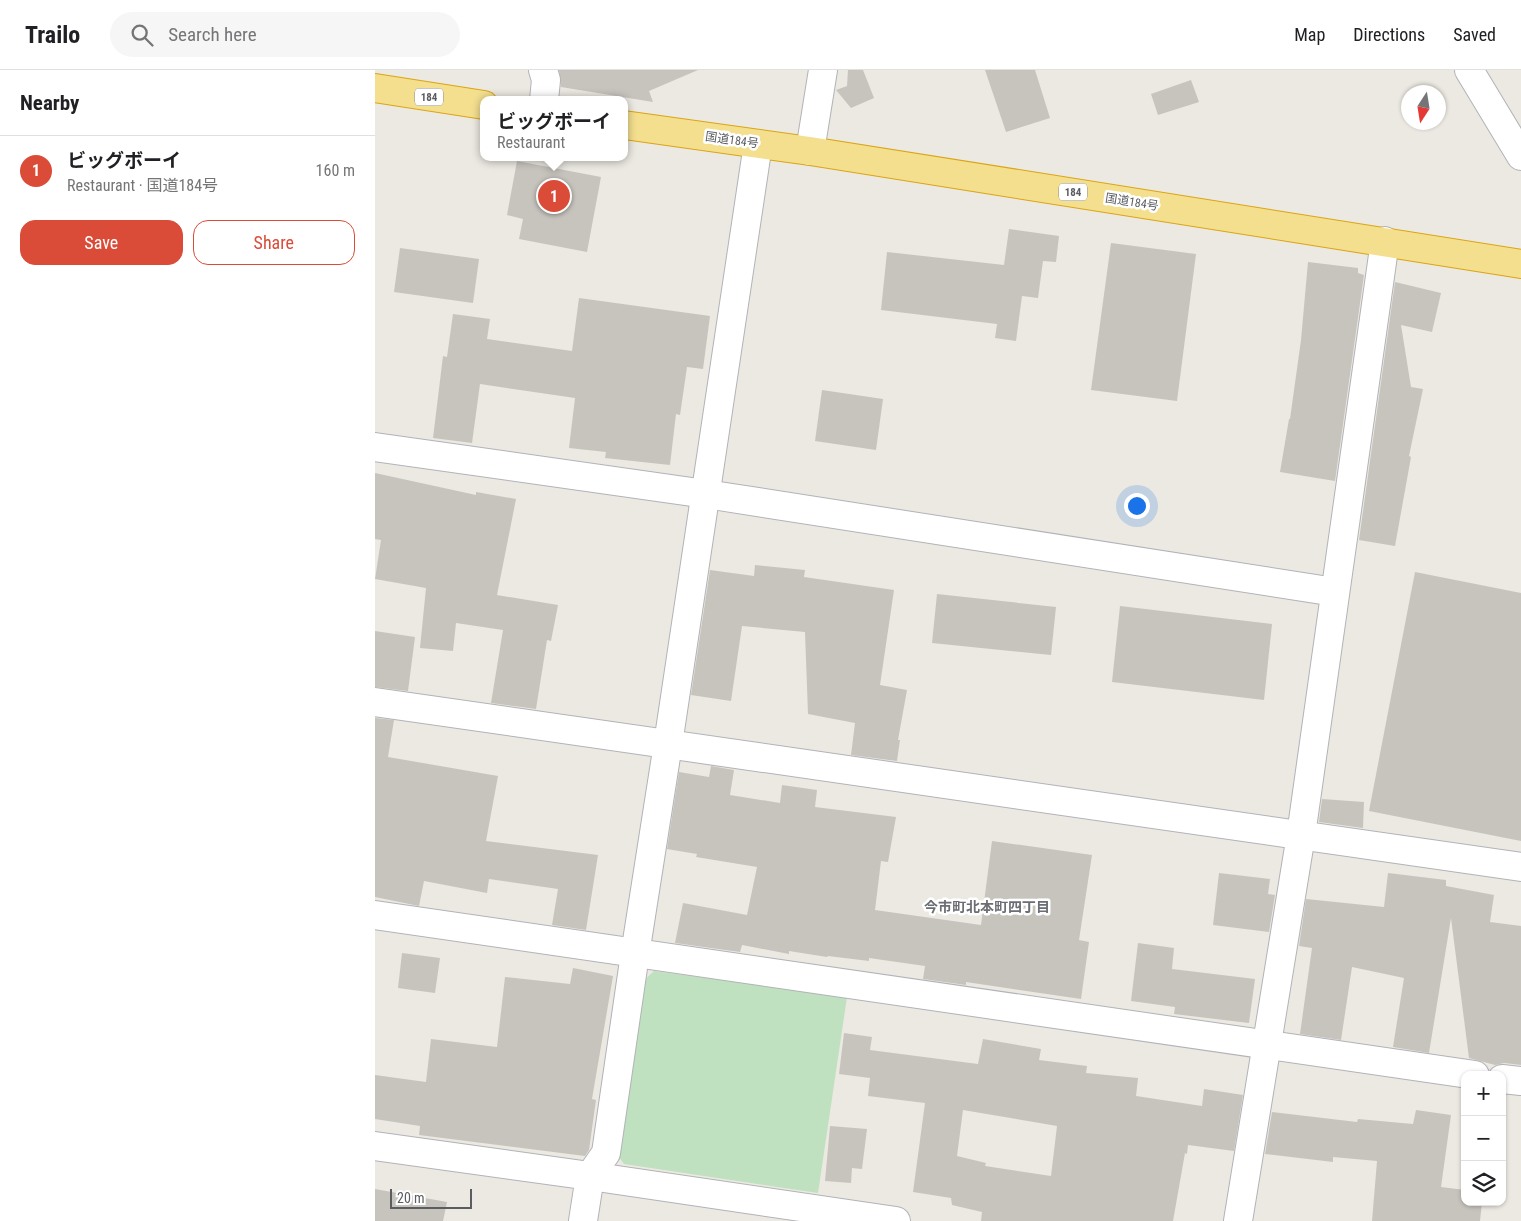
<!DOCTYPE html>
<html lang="en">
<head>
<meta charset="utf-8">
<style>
  :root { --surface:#fff; --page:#f6f6f6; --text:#202124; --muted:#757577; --line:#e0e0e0; --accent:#da4b38 }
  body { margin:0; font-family:"Roboto Condensed","Noto Sans JP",sans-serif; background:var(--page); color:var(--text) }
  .controls { position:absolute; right:15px; bottom:15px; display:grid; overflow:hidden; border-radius:10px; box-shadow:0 1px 4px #0004 }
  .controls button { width:45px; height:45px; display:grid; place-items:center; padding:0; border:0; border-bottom:1px solid var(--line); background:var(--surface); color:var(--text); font:25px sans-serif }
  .compass { position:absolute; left:1026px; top:15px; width:45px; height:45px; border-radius:50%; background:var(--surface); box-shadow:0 1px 4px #0004; rotate:192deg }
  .scale { position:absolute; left:15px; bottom:12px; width:82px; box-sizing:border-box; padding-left:5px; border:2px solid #5a5c61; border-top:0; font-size:14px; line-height:18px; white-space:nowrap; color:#5a5c61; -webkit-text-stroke:4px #fff; paint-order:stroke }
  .you { position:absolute; left:761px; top:435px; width:18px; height:18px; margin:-12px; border:4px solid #fff; border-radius:50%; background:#1a73e8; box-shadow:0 0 0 8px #1a73e833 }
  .badge { display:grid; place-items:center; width:32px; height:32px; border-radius:50%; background:var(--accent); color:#fff; font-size:16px; font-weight:700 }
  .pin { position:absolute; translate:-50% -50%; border:2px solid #fff; box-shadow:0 1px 5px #0006 }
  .popup { position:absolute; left:105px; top:26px; width:148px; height:65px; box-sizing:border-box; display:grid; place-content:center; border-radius:10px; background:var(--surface); filter:drop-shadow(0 1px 4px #0005); font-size:16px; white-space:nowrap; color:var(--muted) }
  .popup b { font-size:19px; color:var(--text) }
  .popup::after { content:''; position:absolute; left:50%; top:100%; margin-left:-10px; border:10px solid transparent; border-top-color:var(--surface) }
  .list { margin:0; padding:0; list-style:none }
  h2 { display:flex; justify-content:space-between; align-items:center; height:65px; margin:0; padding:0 20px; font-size:21px }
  h2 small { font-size:16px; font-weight:400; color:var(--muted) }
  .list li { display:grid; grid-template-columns:32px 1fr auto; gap:15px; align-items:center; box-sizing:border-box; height:70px; padding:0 20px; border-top:1px solid var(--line) }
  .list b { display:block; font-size:19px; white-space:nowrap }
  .list p { margin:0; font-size:16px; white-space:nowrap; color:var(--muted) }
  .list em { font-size:16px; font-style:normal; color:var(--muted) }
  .actions { display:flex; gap:10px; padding:15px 20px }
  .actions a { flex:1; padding:11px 0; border:1px solid var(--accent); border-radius:15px; text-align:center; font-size:18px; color:var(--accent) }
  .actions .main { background:var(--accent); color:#fff }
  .icon { flex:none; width:28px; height:28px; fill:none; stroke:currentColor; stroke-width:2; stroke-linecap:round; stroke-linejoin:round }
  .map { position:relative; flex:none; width:1146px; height:1151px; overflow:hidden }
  header { display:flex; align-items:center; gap:30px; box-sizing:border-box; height:70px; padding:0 25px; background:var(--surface); border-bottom:1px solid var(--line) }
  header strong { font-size:24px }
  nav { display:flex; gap:28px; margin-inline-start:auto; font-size:18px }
  .search { width:350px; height:45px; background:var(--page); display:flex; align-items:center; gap:12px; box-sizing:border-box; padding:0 18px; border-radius:28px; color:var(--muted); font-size:19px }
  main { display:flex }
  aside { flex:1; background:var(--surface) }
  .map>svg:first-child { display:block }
  .green { fill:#bfe1c0 }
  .building { fill:#c7c4be; fill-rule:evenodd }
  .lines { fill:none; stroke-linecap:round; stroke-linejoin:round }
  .minor-casing { stroke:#b2b3b8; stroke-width:30 }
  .highway-casing { stroke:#dba412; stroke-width:30 }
  .minor { stroke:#fff; stroke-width:28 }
  .highway { stroke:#f4df8f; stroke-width:28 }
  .labels { text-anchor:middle; stroke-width:5; stroke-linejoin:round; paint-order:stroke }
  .shield { fill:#fff; stroke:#8c8d90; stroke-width:1 }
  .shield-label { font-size:11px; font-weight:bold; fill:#5a5c61 }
  .street-label { font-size:12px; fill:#5a5c61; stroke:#fff }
  .neighbourhood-label { font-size:14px; font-weight:bold; fill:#6b6e73; stroke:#fff }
</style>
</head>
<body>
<header>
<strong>Trailo</strong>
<div class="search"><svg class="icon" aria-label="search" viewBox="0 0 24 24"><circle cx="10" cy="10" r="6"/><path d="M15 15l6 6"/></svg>Search here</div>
<nav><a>Map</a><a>Directions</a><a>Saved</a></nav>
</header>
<main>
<aside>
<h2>Nearby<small></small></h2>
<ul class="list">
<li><span class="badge">1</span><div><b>ビッグボーイ</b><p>Restaurant · 国道184号</p></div><em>160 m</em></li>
</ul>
<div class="actions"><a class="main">Save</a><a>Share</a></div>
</aside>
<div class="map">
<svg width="1146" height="1151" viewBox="0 0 1146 1151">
  <rect width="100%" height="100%" fill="#ebe9e1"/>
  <polygon class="green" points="279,901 472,927 443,1123 249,1094 241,1083 267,912"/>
  <g class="building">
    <polygon points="184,0 323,0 274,21 278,32 186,17"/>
    <polygon points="473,0 488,0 499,28 476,38 461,20 472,16"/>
    <polygon points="610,0 660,0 675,48 631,62"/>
    <polygon points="816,10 824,32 783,45 776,24"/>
    <polygon points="142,91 226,107 212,182 144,169 148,149 132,145"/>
    <polygon points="634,159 684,166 681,192 668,191 663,228 647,226 641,271 620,268 622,254 506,240 512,182 629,195"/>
    <polygon points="736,173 821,184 802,331 716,320"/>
    <polygon points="25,178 104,189 98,233 19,222"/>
    <polygon points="933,192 983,198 983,203 989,205 960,411 905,402 914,349 915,349 926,270"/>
    <polygon points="1020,212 1066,223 1057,262 1026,255 1036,317 1048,319 1034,386 1036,387 1020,476 984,470"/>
    <polygon points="204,228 335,246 328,299 312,297 305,345 301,344 295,395 230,388 231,382 194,378 200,328 105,314 97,373 58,368 68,286 72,287 78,244 115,249 112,269 197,281"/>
    <polygon points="447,320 508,329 501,380 440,371"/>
    <polygon points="0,403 101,425 101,422 141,429 122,525 183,535 176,571 172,570 161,639 116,633 128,560 81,553 78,581 45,578 51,518 0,509 6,470 0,469"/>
    <polygon points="380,495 430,500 429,507 519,520 505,615 532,620 523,670 525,670 522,691 476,685 480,653 433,644 430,562 367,556 356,631 316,625 335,500 379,506"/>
    <polygon points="1040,502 1146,523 1146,771 994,741"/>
    <polygon points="562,524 681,537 676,585 557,573"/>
    <polygon points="745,536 897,554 889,630 737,612"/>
    <polygon points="0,561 40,567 33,621 0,617"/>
    <polygon points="0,648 19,650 13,687 123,706 111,771 223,785 211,860 177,855 183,819 114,809 112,823 49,811 44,836 0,827"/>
    <polygon points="336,696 359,700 355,725 405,733 407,715 442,720 440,737 521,747 513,792 506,791 500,840 606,855 617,771 717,785 704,870 714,872 706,929 591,912 591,915 548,909 550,896 494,888 494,891 453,886 452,887 414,881 414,884 367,875 365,882 300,873 308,833 372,845 382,797 321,787 322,784 292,779 304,702 334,707"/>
    <polygon points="947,729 989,732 988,758 944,752"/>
    <polygon points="844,803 895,809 893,824 900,825 894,862 838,855"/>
    <polygon points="1013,803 1071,810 1071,816 1119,825 1115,852 1146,856 1146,995 1129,993 1120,995 1094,988 1076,848 1054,983 1018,977 1029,908 977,897 966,970 925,964 937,878 924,876 931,829 1009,837"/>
    <polygon points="763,873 799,878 797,899 880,909 874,953 799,944 800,937 756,931"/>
    <polygon points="27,883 65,888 60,923 23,918"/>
    <polygon points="198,898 238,906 217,1029 221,1030 214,1080 210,1086 44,1065 45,1056 0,1049 0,1005 51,1012 56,969 122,977 130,907 195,914"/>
    <path d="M469 963 497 967 495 980 603 994 608 969 666 979 664 990 712 996 711 1003 763 1008 761 1026 827 1036 829 1019 868 1025 859 1081 813 1075 812 1084 810 1083 798 1151H606L607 1142 577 1135 576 1128 538 1122 550 1033 493 1026 495 1008 464 1004ZM588 1040 682 1056 676 1106 610 1096 611 1093 582 1086Z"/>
    <polygon points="1041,1040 1076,1045 1066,1117 1090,1120 1090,1132 1107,1132 1105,1151 997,1151 1002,1091 958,1087 958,1092 890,1084 897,1042 982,1052 983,1049 1038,1054"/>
    <polygon points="455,1056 492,1059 487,1099 477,1098 476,1113 450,1111"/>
    <polygon points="0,1119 72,1132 68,1151 0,1151"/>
  </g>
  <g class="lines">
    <g class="minor-casing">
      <g id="minor">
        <polyline points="168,0 171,10 169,30"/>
        <polyline points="1094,0 1146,86"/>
        <polyline points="435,81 448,0"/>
        <polyline points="0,377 331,424 960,522"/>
        <polyline points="0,632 1146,797"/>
        <polyline points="0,845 1100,1005"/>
        <polyline points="1127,1009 1146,1011"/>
        <polyline points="0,1076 215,1106 521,1151"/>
        <polyline points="208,1151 215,1106 231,1083 260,884 293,674 383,74"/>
        <polyline points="863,1151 926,765 1010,171"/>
      </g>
    </g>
    <g class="highway-casing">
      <g id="highway">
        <polyline points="0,18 109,35"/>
        <polyline points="249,55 435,81 1146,194"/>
      </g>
    </g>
    <use href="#minor" class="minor"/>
    <use href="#highway" class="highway"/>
  </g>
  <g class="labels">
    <g class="shield">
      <rect x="40" y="18.5" width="28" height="17" rx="4"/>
      <rect x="684" y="113.5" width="28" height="17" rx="4"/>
    </g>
    <g class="shield-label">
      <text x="54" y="31">184</text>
      <text x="698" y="126">184</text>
    </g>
    <g class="street-label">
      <text transform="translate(357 70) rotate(8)" y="4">国道184号</text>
      <text transform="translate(757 132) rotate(9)" y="4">国道184号</text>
    </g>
    <g class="neighbourhood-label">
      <text x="612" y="842">今市町北本町四丁目</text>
    </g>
  </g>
</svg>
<div class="controls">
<button>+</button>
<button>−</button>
<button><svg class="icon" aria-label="layers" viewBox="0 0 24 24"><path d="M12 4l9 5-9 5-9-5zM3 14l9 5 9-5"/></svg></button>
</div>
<svg class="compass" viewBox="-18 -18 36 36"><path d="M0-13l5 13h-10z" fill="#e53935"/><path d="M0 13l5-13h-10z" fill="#757577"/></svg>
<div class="scale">20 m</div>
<div class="you"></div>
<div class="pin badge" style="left:179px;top:126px">1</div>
<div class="popup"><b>ビッグボーイ</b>Restaurant</div>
</div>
</main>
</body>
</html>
